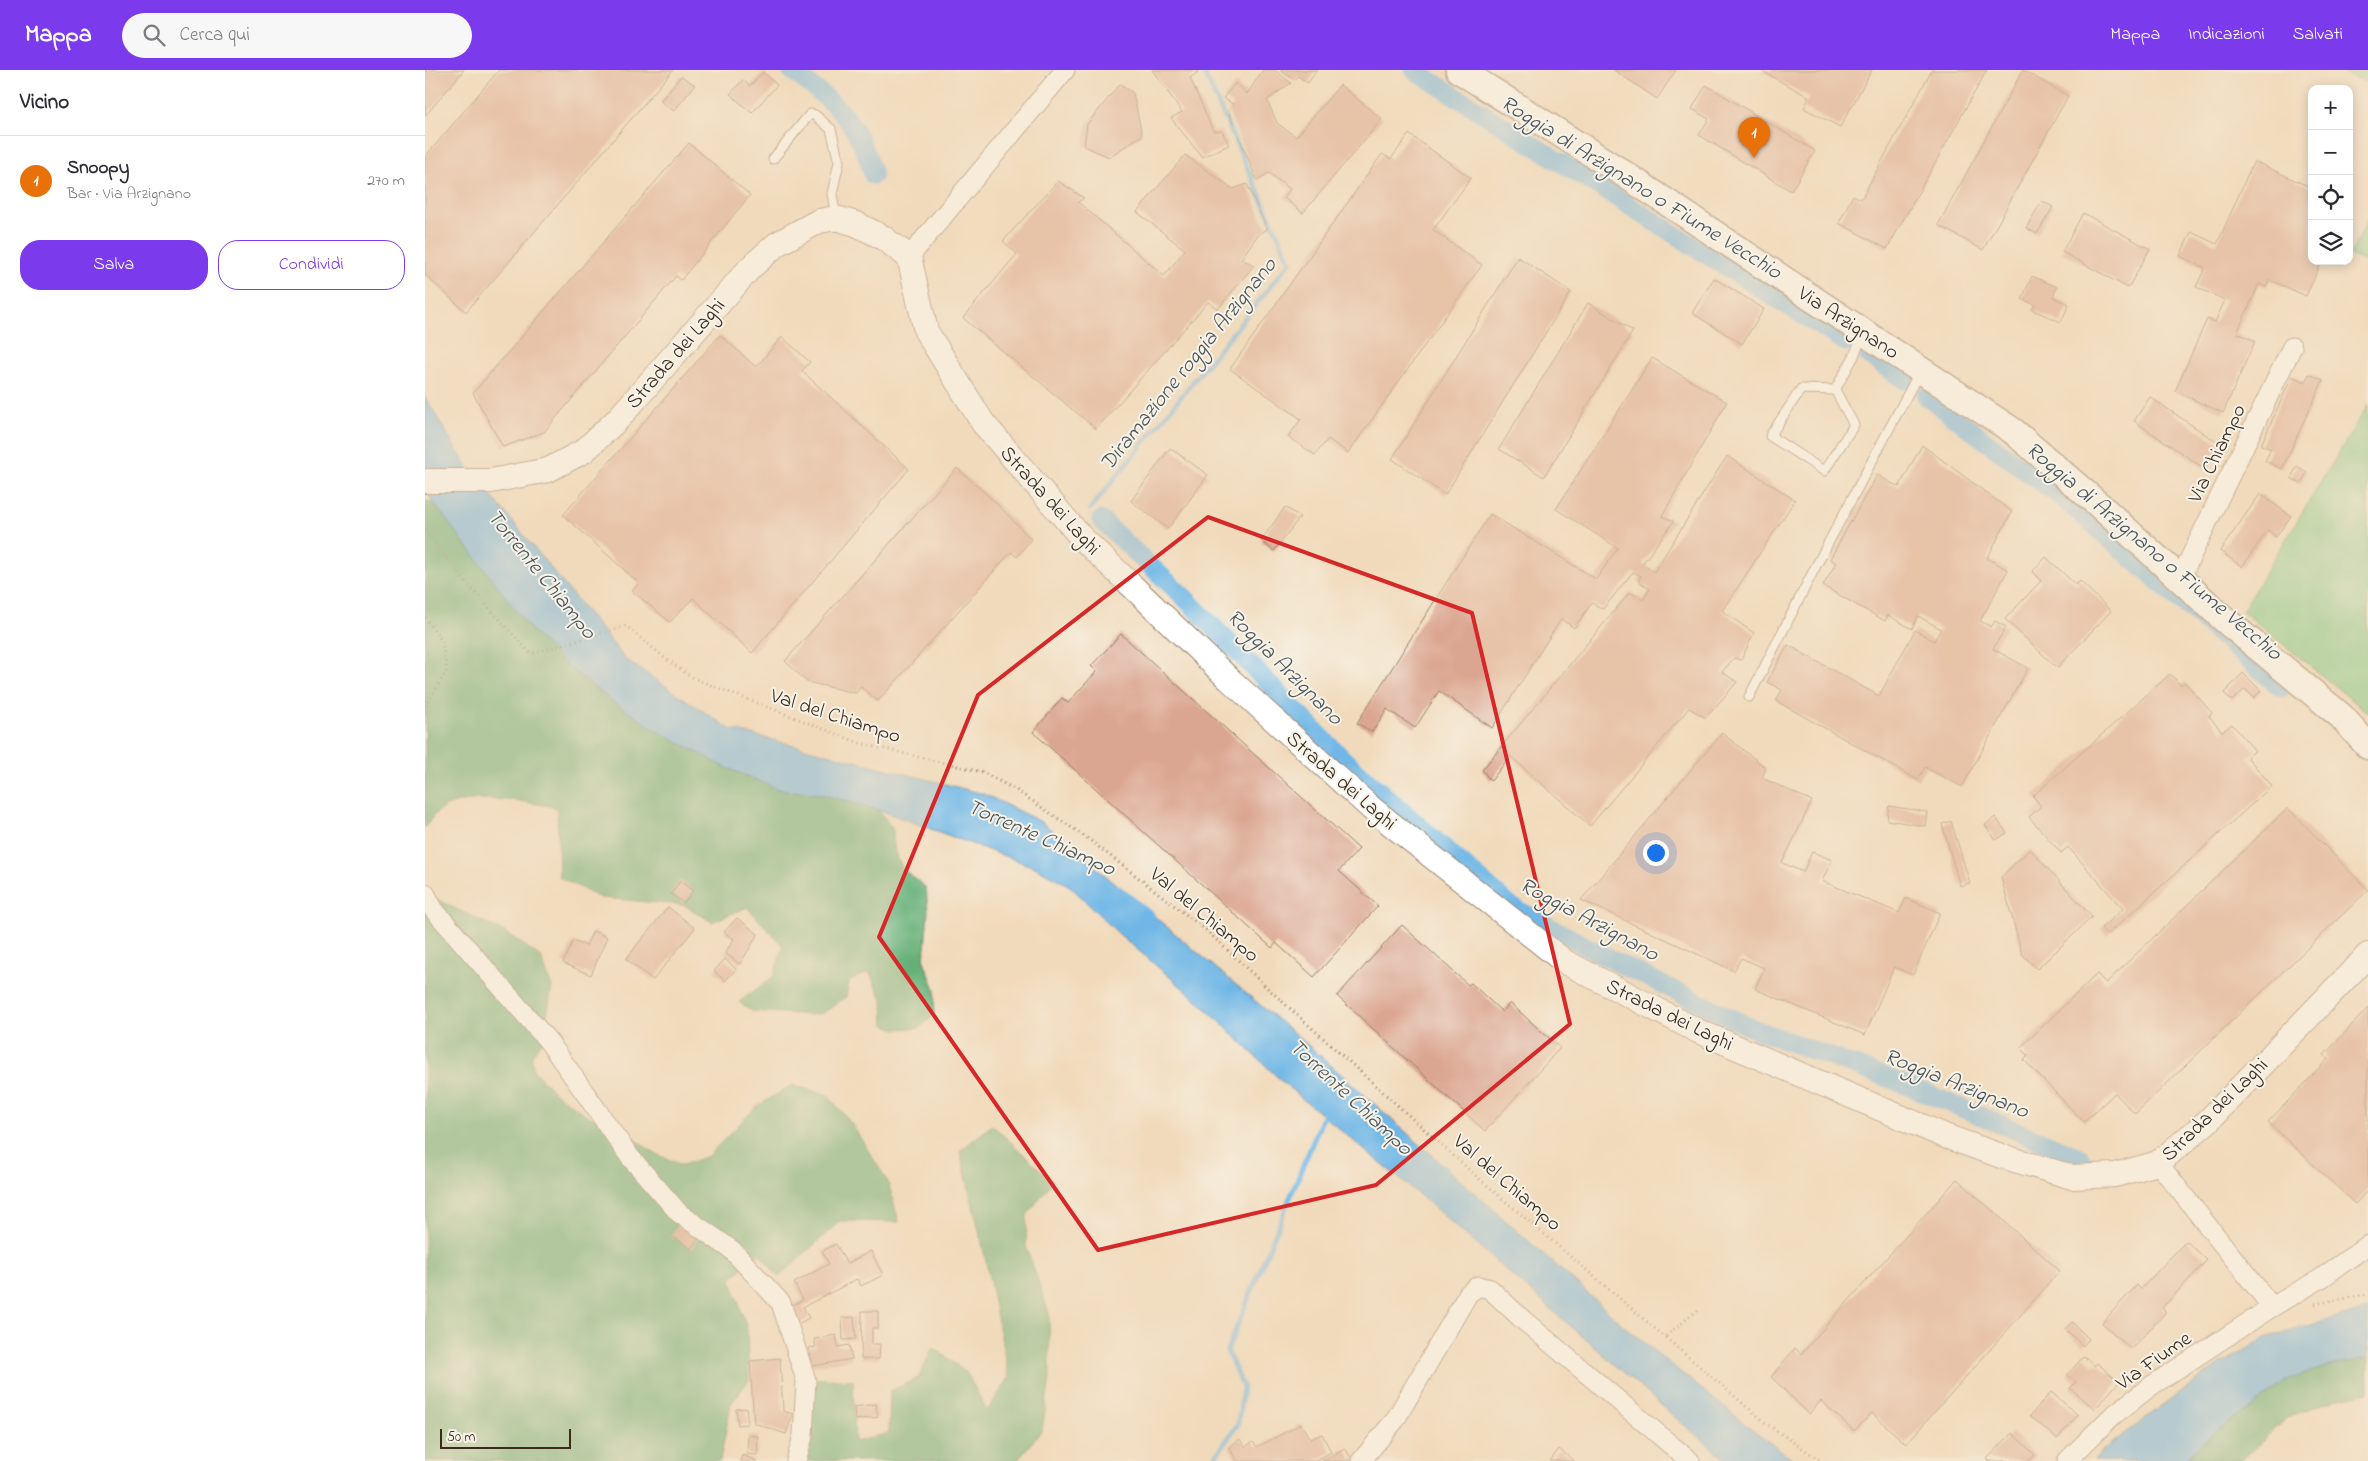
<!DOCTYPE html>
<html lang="it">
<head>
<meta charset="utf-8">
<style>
  :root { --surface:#fff; --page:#f7f7f7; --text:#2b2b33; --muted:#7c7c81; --line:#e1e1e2; --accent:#7c3aed }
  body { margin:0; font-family:"Indie Flower",sans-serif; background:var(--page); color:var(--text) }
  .controls { position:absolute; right:15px; top:15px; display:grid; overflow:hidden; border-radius:10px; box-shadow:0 2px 12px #0003 }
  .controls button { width:45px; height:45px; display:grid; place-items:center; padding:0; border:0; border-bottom:1px solid var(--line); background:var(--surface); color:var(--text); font:25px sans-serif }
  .scale { position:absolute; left:15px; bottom:12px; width:131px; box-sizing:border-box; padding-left:5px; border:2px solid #3b2a1e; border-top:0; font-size:14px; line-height:18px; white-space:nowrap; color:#3b2a1e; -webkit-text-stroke:4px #f7f3e8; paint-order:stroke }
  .you { position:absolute; left:1230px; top:782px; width:18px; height:18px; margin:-12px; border:4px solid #fff; border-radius:50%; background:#1a73e8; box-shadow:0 0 0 8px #1a73e833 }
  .badge { display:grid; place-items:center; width:32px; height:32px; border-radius:50%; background:var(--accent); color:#fff; font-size:16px; font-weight:700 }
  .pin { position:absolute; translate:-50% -41px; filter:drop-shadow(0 1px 2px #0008) }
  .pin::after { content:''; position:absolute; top:26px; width:18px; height:15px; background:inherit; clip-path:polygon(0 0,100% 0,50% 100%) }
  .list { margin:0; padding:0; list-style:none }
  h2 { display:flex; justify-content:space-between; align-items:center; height:65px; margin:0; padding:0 20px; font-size:21px }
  h2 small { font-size:16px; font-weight:400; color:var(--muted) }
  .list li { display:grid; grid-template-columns:32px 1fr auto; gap:15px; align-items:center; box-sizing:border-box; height:90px; padding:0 20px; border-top:1px solid var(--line) }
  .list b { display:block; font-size:19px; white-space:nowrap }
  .list p { margin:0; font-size:16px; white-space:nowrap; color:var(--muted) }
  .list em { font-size:16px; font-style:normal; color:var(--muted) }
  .actions { display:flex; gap:10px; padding:15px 20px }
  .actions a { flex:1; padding:11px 0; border:1px solid var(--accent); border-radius:20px; text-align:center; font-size:18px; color:var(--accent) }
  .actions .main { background:var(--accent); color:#fff }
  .icon { flex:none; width:28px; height:28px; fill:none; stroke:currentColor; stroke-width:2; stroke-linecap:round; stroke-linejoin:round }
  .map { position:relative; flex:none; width:1943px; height:1391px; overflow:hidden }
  header { display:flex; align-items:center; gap:30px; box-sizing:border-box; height:70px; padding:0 25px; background:var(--accent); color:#fff }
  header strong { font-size:24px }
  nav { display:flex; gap:28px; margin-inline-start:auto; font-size:18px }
  .search { width:350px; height:45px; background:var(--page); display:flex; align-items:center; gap:12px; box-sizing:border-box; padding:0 18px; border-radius:28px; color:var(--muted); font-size:19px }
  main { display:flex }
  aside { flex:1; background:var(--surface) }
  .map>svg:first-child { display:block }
  .green { fill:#7dcc8c; stroke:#5c7b55 }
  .forest { fill:#66b078; stroke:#506d4b }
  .water { fill:#6fb7e7; stroke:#557082 }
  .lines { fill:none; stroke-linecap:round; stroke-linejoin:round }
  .stream { stroke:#6fb7e7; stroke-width:5 }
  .canal { stroke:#6fb7e7; stroke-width:19 }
  .building { fill:#dba691 }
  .service-casing { stroke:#96826c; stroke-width:11 }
  .minor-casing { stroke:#96826c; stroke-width:21 }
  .tertiary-casing { stroke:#96826c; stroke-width:26 }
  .secondary-casing { stroke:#96826c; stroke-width:29 }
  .path { stroke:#96826c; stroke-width:3; stroke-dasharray:1 4; stroke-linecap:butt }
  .service { stroke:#fff; stroke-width:9 }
  .minor { stroke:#fff; stroke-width:19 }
  .tertiary { stroke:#fff; stroke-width:24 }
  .secondary { stroke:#fff; stroke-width:26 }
  .marked { fill:none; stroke:#d62828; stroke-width:4; stroke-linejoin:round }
  .labels { text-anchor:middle; stroke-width:4; stroke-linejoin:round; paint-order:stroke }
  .street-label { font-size:21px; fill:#3b2a1e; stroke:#f7f3e8 }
  .water-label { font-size:22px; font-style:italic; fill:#4b545a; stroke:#f7f3e8 }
</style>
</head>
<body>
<header>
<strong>Mappa</strong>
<div class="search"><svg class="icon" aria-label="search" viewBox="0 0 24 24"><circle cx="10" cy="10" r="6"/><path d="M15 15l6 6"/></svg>Cerca qui</div>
<nav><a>Mappa</a><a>Indicazioni</a><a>Salvati</a></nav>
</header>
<main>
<aside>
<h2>Vicino<small></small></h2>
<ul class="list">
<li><span class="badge" style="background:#e8710a">1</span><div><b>Snoopy</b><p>Bar · Via Arzignano</p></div><em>270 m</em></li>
</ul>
<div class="actions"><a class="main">Salva</a><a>Condividi</a></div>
</aside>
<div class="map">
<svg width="1943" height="1391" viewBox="0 0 1943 1391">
  <rect width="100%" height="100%" fill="#f7f3e8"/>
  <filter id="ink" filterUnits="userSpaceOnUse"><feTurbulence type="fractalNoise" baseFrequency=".02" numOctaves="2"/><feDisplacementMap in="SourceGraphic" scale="10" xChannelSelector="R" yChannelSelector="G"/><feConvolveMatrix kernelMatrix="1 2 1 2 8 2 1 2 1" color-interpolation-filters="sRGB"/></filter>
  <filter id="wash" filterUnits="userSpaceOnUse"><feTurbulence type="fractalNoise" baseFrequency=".0096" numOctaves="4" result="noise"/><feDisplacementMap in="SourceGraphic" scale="20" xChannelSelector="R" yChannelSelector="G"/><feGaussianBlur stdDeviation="1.12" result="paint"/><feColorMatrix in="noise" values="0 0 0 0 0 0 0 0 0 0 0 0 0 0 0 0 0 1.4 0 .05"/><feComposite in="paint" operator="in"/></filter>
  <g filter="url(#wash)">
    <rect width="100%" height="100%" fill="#f1dabb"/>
    <g class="green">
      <polygon points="1912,0 1943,0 1943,13"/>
      <polygon points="1943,149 1943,193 1925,185"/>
      <polygon points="1943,335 1943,643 1817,541"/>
    </g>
    <g class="forest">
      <path d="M0 431 8 432 106 560 140 594 188 632 231 660 300 697 353 719 395 724 454 740 468 760 469 777 477 798 501 818 503 841 499 891 510 919 509 945 495 958 471 959 459 954 458 931 444 902 424 911 421 927 398 943 386 945 327 941 314 932 349 906 358 876 322 837 287 852 259 835 175 828 134 807 132 738C103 731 41 721 15 740 9 744 4 752 0 758Z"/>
      <polygon points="0,824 80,862 116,887 127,917 118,970 106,987 109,1001 131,1024 163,1046 192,1057 231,1084 257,1095 283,1086 331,1037 367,1015 403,1025 426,1053 463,1112 474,1152 415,1151 354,1207 334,1183 306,1209 322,1258 324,1310 306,1334 295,1391 0,1391"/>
      <polygon points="567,1055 628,1111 602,1145 601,1176 624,1243 625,1309 617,1360 592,1391 362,1391 370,1368 376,1308 428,1310 430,1372 464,1363 465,1321 493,1308 508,1277 542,1303 562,1341 584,1308 559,1182 535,1081"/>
      <polygon points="1943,1288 1943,1322 1911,1329 1862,1347 1816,1391 1758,1391 1779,1371 1863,1310 1903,1296"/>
    </g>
    <g class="water">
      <polygon points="0,327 39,392 201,590 305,659 559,724 618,753 884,976 1206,1262 1332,1364 1371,1391 1303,1391 1251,1348 1004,1133 862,1016 772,930 694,864 645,816 610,797 454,740 395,724 353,719 300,697 231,660 188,632 140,594 106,560 8,432 0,417"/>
      <polygon points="1943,1239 1943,1288 1903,1296 1863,1310 1779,1371 1758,1391 1669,1391 1678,1380 1780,1304 1840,1268"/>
    </g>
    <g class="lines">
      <g class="stream">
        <polyline points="665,439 865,192 778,0"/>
        <polyline points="694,818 728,846"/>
        <polyline points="787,1391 813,1354 818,1317 802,1281 901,1040"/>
      </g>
      <g class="canal">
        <path d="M366 0C410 34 433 49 448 105"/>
        <polyline points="989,0 1420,272"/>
        <polyline points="1444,286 1479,310"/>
        <polyline points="1501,326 1642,432 1856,618"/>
        <polyline points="676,450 760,528 919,690 1085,836 1195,894 1327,958 1476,1013 1657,1088"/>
      </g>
    </g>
    <g id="blocks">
      <g class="building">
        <polygon points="0,0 39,0 0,46"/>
        <polygon points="74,0 248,0 41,242 0,205 0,87"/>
        <polygon points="727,0 772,0 773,2 765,8 788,61 797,61 804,75 777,87 746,48 757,42"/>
        <polygon points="838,0 850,0 866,13 842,30 852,53 871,67 915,15 957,49 878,143 859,128 865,119 844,103 832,110 803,41 809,35 798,28 811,13 822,24"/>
        <polygon points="855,0 892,0 883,13 873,6 870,10"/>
        <polygon points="1189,0 1251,0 1232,29"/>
        <polygon points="1335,0 1447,0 1415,57 1379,38 1384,27"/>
        <polygon points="1507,0 1562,0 1462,179 1414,153 1428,125 1436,129"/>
        <polygon points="1598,0 1643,26 1558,180 1513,155"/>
        <polygon points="338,2 352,15 327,43 305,24 318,10 325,16"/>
        <polygon points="256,6 270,15 249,41 235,31"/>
        <polygon points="695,14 708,23 717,65 684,87 659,76 662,54"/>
        <polygon points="1281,15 1390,81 1366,121 1274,65 1284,49 1267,39"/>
        <polygon points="984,64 1046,108 1008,160 1057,195 923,383 903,369 890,385 863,367 876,349 805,299 957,84 966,89"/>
        <polygon points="264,73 325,125 256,210 251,206 119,362 78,377 48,323"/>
        <polygon points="760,85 808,119 822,114 842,159 832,166 816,189 829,195 793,239 783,232 671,359 538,248 592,184 578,171 633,111 659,128 653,132 739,206 760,180 712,142"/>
        <polygon points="1829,91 1887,118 1887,191 1897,191 1881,226 1845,210 1841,217 1834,214 1812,263 1830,271 1798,343 1750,321 1782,249 1790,252 1800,230 1771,217 1780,198 1755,186 1766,162 1792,174"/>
        <polygon points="1617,131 1628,137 1612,164 1601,158"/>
        <polygon points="1658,143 1725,179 1703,218 1637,182"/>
        <polygon points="1093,187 1146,222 1020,425 967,389"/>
        <polygon points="1607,206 1632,217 1628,227 1644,234 1636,252 1607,240 1610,235 1597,229"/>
        <polygon points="1289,208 1339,239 1317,274 1267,243"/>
        <polygon points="1163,233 1208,261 1119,407 1074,379"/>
        <polygon points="295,265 331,297 357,267 385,292 377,301 484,399 327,583 268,528 245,552 207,521 214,513 138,445"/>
        <polygon points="1227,288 1302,332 1237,446 1249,451 1217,494 1229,502 1302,386 1370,430 1297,541 1329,563 1316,590 1309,588 1297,602 1312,612 1281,648 1264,638 1165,756 1085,686 1066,711 1057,700 1205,522 1218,530 1225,519 1213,511 1216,506 1208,502 1178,539 1167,533 1149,558 1136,549 1067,658 1014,621 990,658 962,639 947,662 932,653 1065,444 1171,509 1193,478 1131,439"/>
        <polygon points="1884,304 1898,310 1857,399 1840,391 1846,379 1836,375 1867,306 1880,312"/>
        <polygon points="1725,327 1796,375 1780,399 1709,351"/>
        <polygon points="1497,375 1587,442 1562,488 1583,500 1555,551 1566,557 1570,551 1581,557 1568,579 1603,598 1537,717 1500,697 1493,710 1351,631 1357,620 1342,612 1363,575 1454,626 1490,560 1509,571 1516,559 1493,546 1487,559 1463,545 1460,551 1398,516 1411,493 1405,489 1452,405 1474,417"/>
        <polygon points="745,378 783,405 743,459 706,431"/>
        <polygon points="1872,396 1882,402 1876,414 1866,408"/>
        <polygon points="532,398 569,431 606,469 592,487 586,482 453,631 436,617 431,623 382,612 360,591"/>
        <polygon points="1835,424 1866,446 1851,467 1843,460 1817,497 1795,481"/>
        <polygon points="860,437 875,447 849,481 836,471"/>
        <polygon points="1621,487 1651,515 1655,511 1686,541 1632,598 1580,549 1616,511 1607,502"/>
        <polygon points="696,564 934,779 914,801 953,836 889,907 851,873 847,878 608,662 637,628 643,633 672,601 666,596"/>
        <polygon points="1818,603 1836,621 1829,628 1820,619 1807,631 1799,623"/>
        <polygon points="1745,604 1756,615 1760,612 1787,643 1784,646 1797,662 1807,654 1830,681 1822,687 1847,716 1682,865 1676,858 1698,839 1643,777 1636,783 1604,747 1616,736 1608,726"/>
        <polygon points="1297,663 1341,698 1337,708 1387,731 1357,793 1378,802 1387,782 1407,790 1397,811 1474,843 1481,828 1515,843 1488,905 1469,897 1440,965 1330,919 1339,898 1316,888 1309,901 1156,830"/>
        <polygon points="1464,736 1502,742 1500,756 1462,750"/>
        <polygon points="1863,738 1943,820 1710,1044 1690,1023 1659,1052 1599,990 1603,986 1595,978 1672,904 1681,913"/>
        <polygon points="1570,747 1582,763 1571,770 1560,755"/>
        <polygon points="1526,751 1545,813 1535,816 1517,754"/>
        <polygon points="1605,779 1667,847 1612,899 1597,884 1576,807"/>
        <polygon points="255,811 268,821 259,833 246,824"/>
        <polygon points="243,837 270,858 228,910 201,889"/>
        <polygon points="312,848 333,864 315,894 300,883 309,869 299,862"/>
        <polygon points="977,855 1043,915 1046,913 1077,942 1085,933 1135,978 1060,1061 912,926"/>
        <polygon points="168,861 182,867 166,905 138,893 148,871 161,876"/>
        <polygon points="300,889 311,899 300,911 289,901"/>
        <polygon points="1943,938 1943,1120 1930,1134 1843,1052 1903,989 1899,985"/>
        <polygon points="1532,1109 1635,1201 1481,1374 1447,1343 1429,1361 1396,1331 1384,1344 1346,1307 1370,1278 1376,1284"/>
        <polygon points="254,1154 273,1168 266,1179 246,1165"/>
        <polygon points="1761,1171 1782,1190 1737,1238 1741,1242 1706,1279 1677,1253 1712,1215 1716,1219"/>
        <polygon points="411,1174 422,1194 446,1181 458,1205 436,1216 432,1209 378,1237 384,1248 371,1255 362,1238 378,1230 369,1213 404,1194 397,1181"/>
        <polygon points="437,1241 453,1241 453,1258 447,1258 447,1274 455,1274 454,1289 436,1289"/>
        <polygon points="429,1247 431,1269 418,1270 417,1248"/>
        <polygon points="1647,1252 1664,1269 1658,1276 1640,1259"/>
        <polygon points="411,1265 413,1277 424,1275 427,1289 388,1296 384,1278 391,1277 389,1269"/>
        <polygon points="1659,1286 1670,1296 1672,1293 1694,1312 1670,1339 1645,1318 1651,1312 1642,1305"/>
        <polygon points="355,1288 358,1341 368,1344 361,1364 329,1353 325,1291"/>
        <polygon points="1626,1322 1653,1345 1632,1369 1605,1346"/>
        <polygon points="451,1334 453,1347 430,1350 429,1337"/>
        <polygon points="321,1338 323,1354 313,1355 311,1339"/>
        <polygon points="876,1354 885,1369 897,1364 906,1382 890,1391 812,1391 804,1377 815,1369 820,1377 828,1372 832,1377"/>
        <polygon points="1587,1363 1610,1385 1604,1391 1564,1391 1562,1389"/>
        <polygon points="323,1365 333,1366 332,1385 322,1384"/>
        <polygon points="920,1378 927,1390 897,1391"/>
        <polygon points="1134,1379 1149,1391 1125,1391"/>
        <polygon points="317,1385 332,1391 315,1391"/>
      </g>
    </g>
  </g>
  <g filter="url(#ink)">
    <use href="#blocks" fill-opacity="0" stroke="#96826c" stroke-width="1"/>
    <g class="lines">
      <g class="service-casing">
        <g id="service">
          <polyline points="348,89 385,44 390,45 406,59 414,92 407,124 411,148"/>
          <polygon points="1376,319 1410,320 1429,355 1399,401 1345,366"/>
          <polyline points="1410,320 1428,288 1438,264"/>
          <polyline points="1324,627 1391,496 1495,301"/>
        </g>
      </g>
      <g class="minor-casing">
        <g id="minor">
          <polyline points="484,187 640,0"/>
          <polyline points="1755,509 1867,277"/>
          <polyline points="0,823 9,840 124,972 205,1087 254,1143 307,1180 356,1233 381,1310 378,1366 371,1391"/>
          <polyline points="1733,1093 1847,1237"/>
          <polyline points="936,1391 970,1350 1043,1224 1053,1216 1065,1219 1097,1249 1265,1391"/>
          <polyline points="1642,1391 1686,1347 1726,1316 1847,1237 1895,1209 1943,1175"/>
        </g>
      </g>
      <g class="tertiary-casing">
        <polyline id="tertiary" points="0,411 66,411 123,400 159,381 193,349 325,198 352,174 394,151 411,148 431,154 457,167 484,187 501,261 558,353 656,467 804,609 946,738 1140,892 1273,961 1520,1066 1573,1085 1647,1107 1690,1105 1733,1093 1783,1051 1943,885"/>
      </g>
      <g class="secondary-casing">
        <polyline id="secondary" points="1034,0 1196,102 1588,361 1674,435 1801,551 1916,646 1943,676"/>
      </g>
      <g class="path">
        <polyline points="0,461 38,509 106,584 201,556 241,589 270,609 435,673 557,702 591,720 662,768 781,860 849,924 1051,1106 1342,1354 1396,1391"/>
        <polyline points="0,547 17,571 22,601 0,636"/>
        <polyline points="1890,1234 1943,1224"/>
        <polyline points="1241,1266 1274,1239"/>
      </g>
      <use href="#service" class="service"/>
      <use href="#minor" class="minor"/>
      <use href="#tertiary" class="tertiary"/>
      <use href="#secondary" class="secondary"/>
    </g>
  </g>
  <path d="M0 0H1943V1391H0ZM783 447 1047 543 1145 954 951 1115 673 1180 454 867 553 625Z" fill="#f1dabb" fill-opacity=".55" fill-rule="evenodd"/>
  <path class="marked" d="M783 447 1047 543 1145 954 951 1115 673 1180 454 867 553 625Z"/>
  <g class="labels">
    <g class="street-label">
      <text transform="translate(1424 252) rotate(33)" y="7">Via Arzignano</text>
      <text transform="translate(250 283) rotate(-49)" y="7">Strada dei Laghi</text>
      <text transform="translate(1791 383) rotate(-64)" y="7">Via Chiampo</text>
      <text transform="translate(626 430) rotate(48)" y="7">Strada dei Laghi</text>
      <text transform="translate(411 645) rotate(18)" y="7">Val del Chiampo</text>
      <text transform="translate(917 710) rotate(41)" y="7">Strada dei Laghi</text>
      <text transform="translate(780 844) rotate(40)" y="7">Val del Chiampo</text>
      <text transform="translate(1245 944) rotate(26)" y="7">Strada dei Laghi</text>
      <text transform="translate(1789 1039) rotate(-44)" y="7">Strada dei Laghi</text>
      <text transform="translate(1083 1112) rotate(41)" y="7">Val del Chiampo</text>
      <text transform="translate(1728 1290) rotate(-35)" y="7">Via Fiume</text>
    </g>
    <g class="water-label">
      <text transform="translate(1217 116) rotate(32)" y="8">Roggia di Arzignano o Fiume Vecchio</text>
      <text transform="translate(762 293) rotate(-51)" y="8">Diramazione roggia Arzignano</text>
      <text transform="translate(1730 480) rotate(40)" y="8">Roggia di Arzignano o Fiume Vecchio</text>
      <text transform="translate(118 503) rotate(51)" y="8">Torrente Chiampo</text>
      <text transform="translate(861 596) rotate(45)" y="8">Roggia Arzignano</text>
      <text transform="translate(617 766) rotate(24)" y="8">Torrente Chiampo</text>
      <text transform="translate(1165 848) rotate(28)" y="8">Roggia Arzignano</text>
      <text transform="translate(1532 1012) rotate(22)" y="8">Roggia Arzignano</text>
      <text transform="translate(927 1026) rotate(43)" y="8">Torrente Chiampo</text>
    </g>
  </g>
</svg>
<div class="controls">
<button>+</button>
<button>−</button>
<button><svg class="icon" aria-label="locate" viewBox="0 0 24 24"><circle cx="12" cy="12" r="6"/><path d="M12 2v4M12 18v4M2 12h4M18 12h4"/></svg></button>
<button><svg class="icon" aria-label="layers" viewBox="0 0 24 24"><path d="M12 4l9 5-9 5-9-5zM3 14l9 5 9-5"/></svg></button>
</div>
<div class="scale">50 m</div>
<div class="you"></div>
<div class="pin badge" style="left:1329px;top:88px;background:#e8710a">1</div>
</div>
</main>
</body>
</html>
